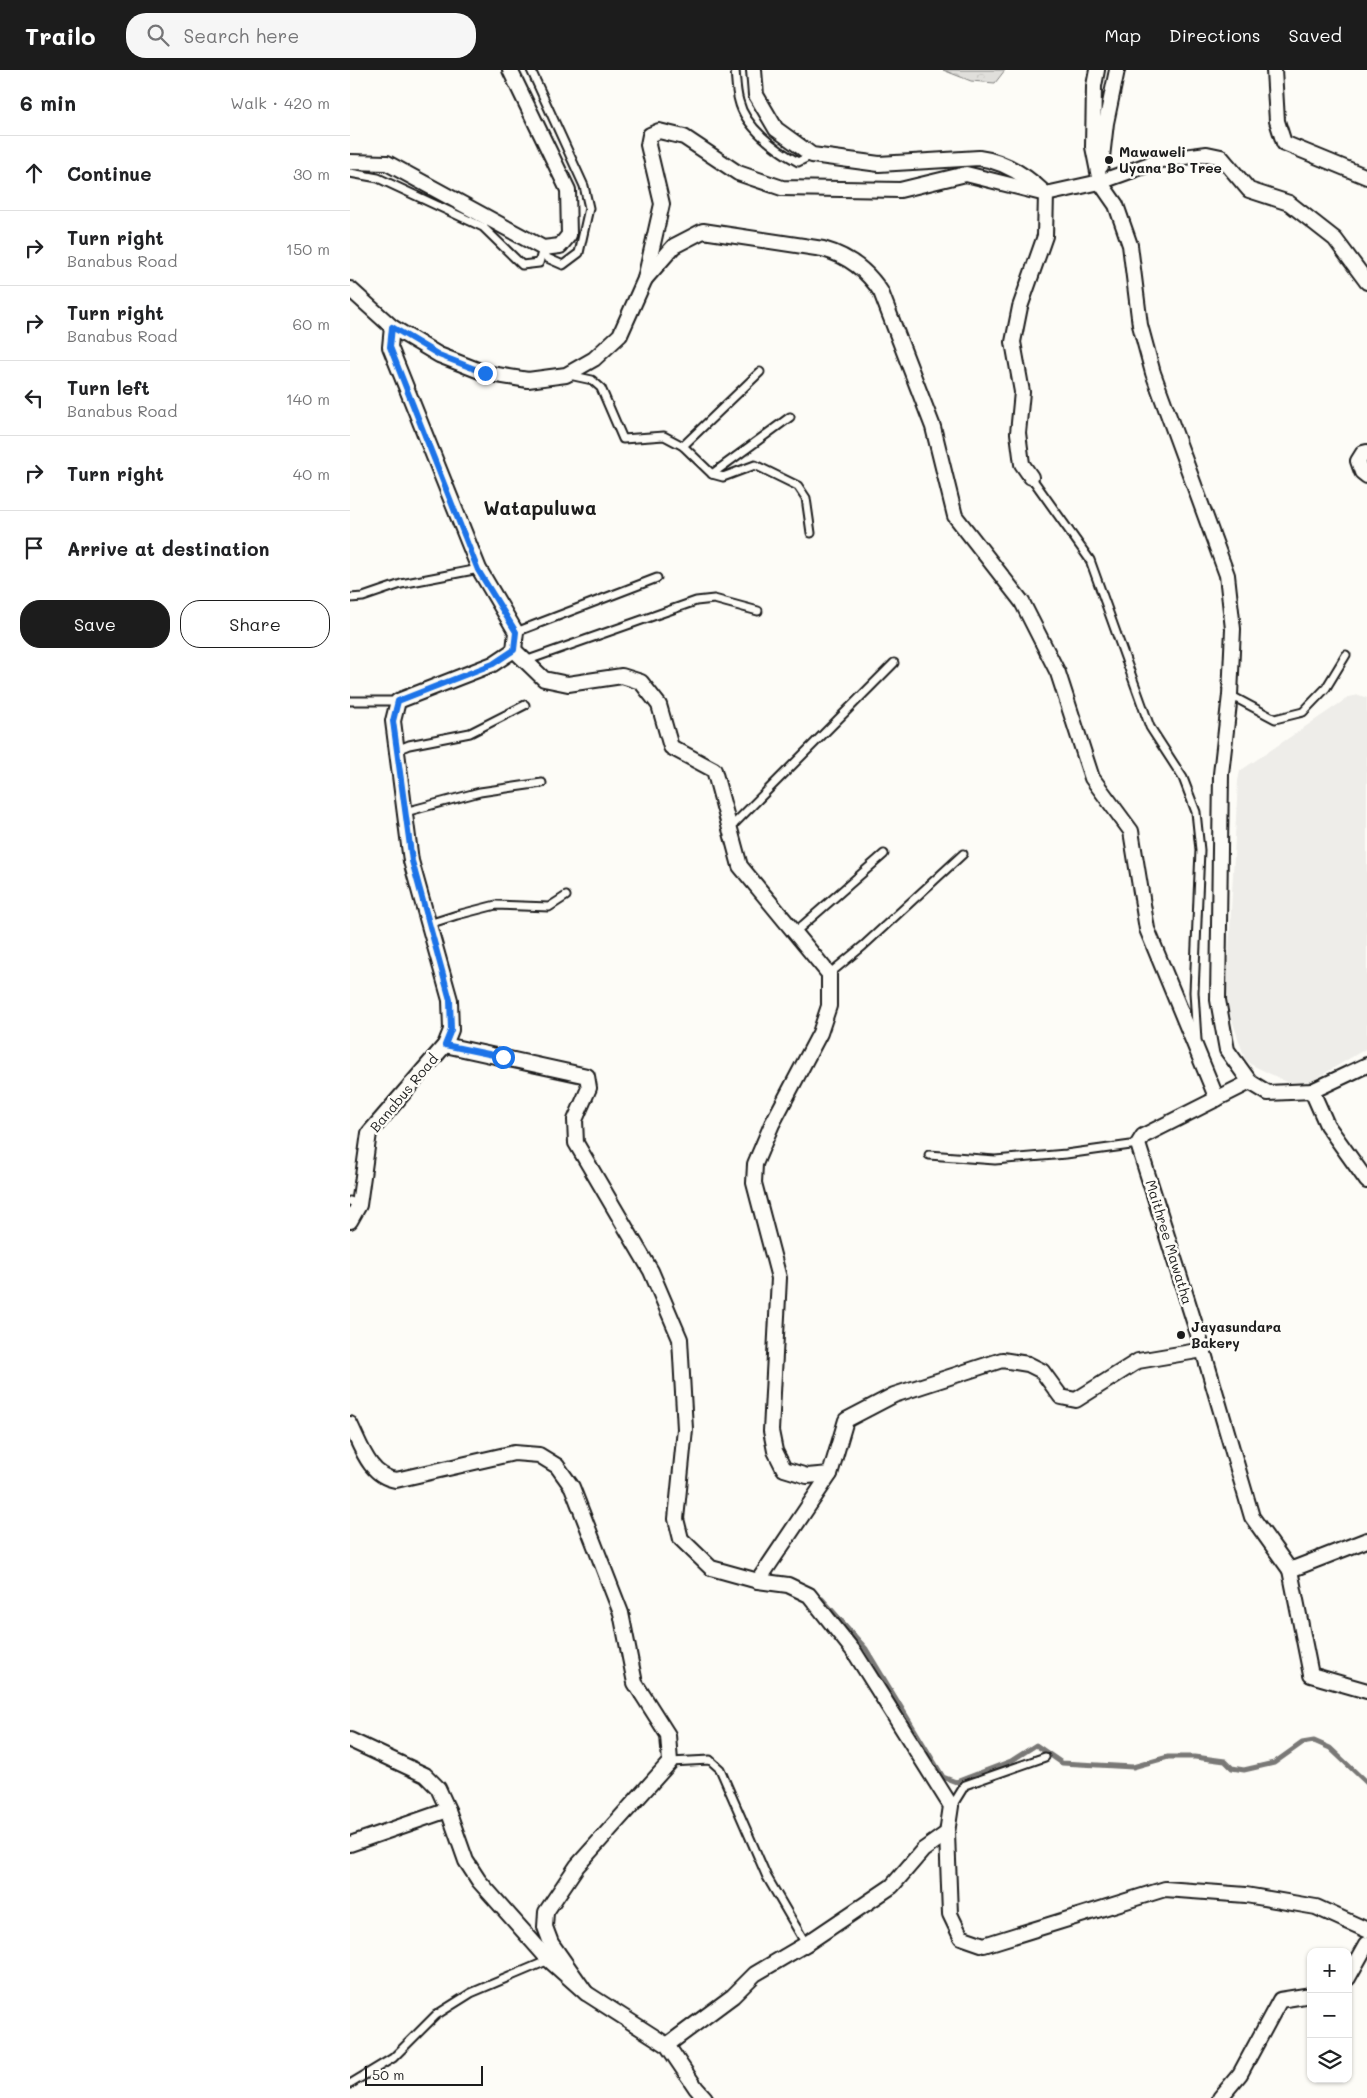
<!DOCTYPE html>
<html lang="en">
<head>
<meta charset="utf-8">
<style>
  :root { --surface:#fff; --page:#f6f6f6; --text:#202124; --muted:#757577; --line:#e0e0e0; --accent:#1c1c1c }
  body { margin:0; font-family:Mali,sans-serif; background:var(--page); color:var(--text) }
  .controls { position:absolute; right:15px; bottom:15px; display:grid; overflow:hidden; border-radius:10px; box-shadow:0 1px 4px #0004 }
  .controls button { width:45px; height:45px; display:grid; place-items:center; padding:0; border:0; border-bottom:1px solid var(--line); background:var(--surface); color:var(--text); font:25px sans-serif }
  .scale { position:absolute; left:15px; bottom:12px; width:118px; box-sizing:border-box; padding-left:5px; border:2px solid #1c1c1c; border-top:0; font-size:14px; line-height:18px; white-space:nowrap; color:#1c1c1c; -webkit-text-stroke:4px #fdfcf7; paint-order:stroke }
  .stop { position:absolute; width:15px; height:15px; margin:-11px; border:4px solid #1a73e8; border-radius:50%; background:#fff }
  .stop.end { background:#1a73e8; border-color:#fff; box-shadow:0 1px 5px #0008 }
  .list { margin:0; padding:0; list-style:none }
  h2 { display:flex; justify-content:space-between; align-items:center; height:65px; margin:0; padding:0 20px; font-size:21px }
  h2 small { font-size:16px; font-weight:400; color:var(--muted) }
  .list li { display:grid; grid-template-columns:32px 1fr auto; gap:15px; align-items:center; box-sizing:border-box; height:75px; padding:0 20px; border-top:1px solid var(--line) }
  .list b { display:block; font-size:19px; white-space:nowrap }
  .list p { margin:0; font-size:16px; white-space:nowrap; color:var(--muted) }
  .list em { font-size:16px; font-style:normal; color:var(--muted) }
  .actions { display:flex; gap:10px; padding:15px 20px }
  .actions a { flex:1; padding:11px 0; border:1px solid var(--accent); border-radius:20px; text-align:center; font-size:18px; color:var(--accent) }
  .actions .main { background:var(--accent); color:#fff }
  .icon { flex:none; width:28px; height:28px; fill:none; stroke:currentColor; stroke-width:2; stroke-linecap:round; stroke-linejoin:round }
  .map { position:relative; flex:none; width:1017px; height:2028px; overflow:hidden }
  header { display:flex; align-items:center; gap:30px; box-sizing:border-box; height:70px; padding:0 25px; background:var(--accent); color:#fff }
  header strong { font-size:24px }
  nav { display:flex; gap:28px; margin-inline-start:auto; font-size:18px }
  .search { width:350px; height:45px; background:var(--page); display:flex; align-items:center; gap:12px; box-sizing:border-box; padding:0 18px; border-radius:20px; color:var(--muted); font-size:19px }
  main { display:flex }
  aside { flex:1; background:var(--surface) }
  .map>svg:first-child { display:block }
  .built { fill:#eeede9 }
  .forest { fill:url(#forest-crowns); stroke:#7e7e7c }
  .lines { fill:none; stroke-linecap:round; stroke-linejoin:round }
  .stream { stroke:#797876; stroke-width:5 }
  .lane-casing { stroke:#1c1c1c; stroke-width:11 }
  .street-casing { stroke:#1c1c1c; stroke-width:18 }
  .lane { stroke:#fdfcf7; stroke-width:7 }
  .street { stroke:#fdfcf7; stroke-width:14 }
  .route { stroke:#1a73e8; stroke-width:6 }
  .poi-dot { fill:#1c1c1c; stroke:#fdfcf7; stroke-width:2 }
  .labels { text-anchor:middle; stroke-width:5; stroke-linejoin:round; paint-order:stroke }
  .poi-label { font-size:14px; font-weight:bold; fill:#1c1c1c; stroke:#fdfcf7; text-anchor:start }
  .street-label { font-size:14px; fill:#1c1c1c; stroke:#fdfcf7 }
  .district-label { font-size:19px; font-weight:bold; fill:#1c1c1c; stroke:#fdfcf7 }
</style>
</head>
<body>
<header>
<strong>Trailo</strong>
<div class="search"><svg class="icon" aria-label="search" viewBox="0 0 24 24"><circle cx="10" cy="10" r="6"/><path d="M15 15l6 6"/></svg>Search here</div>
<nav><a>Map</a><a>Directions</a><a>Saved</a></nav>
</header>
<main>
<aside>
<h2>6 min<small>Walk · 420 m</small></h2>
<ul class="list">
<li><svg class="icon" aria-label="ahead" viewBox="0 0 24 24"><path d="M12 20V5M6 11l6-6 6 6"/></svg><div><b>Continue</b></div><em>30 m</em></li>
<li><svg class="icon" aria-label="right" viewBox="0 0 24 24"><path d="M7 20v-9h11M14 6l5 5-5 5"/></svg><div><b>Turn right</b><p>Banabus Road</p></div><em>150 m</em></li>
<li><svg class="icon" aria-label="right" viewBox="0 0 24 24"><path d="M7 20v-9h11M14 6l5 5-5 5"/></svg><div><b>Turn right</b><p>Banabus Road</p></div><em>60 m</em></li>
<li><svg class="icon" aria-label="left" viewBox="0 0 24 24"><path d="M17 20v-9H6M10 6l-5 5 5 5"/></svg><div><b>Turn left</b><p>Banabus Road</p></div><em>140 m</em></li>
<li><svg class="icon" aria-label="right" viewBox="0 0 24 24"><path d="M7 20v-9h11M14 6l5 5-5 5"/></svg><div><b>Turn right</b></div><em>40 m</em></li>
<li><svg class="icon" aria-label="arrive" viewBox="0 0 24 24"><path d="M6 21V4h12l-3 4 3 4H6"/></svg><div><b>Arrive at destination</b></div></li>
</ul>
<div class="actions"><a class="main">Save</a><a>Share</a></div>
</aside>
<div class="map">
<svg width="1017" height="2028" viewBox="0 0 1017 2028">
  <defs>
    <pattern id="forest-crowns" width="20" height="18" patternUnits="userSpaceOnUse" patternTransform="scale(1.25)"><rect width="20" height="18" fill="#e0dfdb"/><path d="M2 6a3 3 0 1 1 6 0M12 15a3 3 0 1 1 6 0" fill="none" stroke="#c0bfbb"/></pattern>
  </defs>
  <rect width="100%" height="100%" fill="#fdfcf7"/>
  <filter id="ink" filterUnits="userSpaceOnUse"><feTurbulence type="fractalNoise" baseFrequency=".02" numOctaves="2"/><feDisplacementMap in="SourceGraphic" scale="10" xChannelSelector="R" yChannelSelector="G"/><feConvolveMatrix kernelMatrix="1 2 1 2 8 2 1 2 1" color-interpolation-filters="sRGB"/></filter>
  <g filter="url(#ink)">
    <polygon class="built" points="1009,625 1017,628 1017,978 955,1015 943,1015 900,994 895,989 877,934 877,916 888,711 890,701 999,627"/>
    <polygon class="forest" points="593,0 655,0 645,13 621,11"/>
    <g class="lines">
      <polyline class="stream" points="472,1529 516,1579 593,1707 606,1712 661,1691 686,1675 712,1693 783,1697 818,1687 845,1687 875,1691 882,1698 894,1700 924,1693 952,1673 964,1671 980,1678 1017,1713"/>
      <g class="lane-casing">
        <g id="lane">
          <polyline points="181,0 234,116 239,138 229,183 213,195 197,188 193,178"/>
          <path d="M385 0C386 10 386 21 389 31 395 57 426 80 448 92L462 85"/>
          <polyline points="0,103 28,108 133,157 172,195 189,193 193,178"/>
          <polyline points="219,305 242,310 251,318 273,369 314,366 333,376 362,404 373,407 405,395 448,416 456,428 461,463"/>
          <polyline points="333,376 410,302"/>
          <polyline points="362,404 440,347"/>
          <polyline points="681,407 740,490 800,657 833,708 846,742 850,780 844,922 847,970"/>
          <polyline points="0,528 13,527 51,514 129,499"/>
          <polyline points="166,562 307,508"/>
          <polyline points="175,591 346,531 364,529 408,541"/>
          <polyline points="880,625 925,649 953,642 976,618 996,585"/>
          <polyline points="0,631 48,631"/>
          <polyline points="47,680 59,675 120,663 175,635"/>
          <polyline points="55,742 130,722 192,713"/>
          <polyline points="380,758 544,593"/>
          <polyline points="79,854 107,845 146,835 199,837 216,826"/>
          <polyline points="444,863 534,784"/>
          <polyline points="479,904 513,876 613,784"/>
          <polyline points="579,1085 645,1090 716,1084 788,1074"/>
          <polyline points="0,1131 9,1135"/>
          <polyline points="320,1692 360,1690 370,1699 417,1807 456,1874"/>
          <polyline points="602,1736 615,1715 695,1687"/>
          <polyline points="0,2014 43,1988 86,1945 121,1923 199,1890"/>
        </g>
      </g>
      <g class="street-casing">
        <g id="street">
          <path d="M404 0 406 25 426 59 462 85 529 94 629 88C654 91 678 107 696 124L695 166 670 237 663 272 672 322 668 363 672 394 681 407"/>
          <polyline points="747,0 744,16 743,77 750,112 766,135 780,175 790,255 803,303 877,505 883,559 880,625 871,704 868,930 877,980 900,1012 918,1023 962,1021 1017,995"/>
          <polyline points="924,0 927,51 934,73 1017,107"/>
          <polyline points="0,92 37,93 193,178 210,176 219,165 218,120 160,0"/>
          <polyline points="751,96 756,53 767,0"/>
          <path d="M295 209 324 176 353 161 473 179C498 186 517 200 531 222L583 357 605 446 672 532 708 603 742 708 781 761 797 859 867 1029"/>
          <polyline points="0,219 42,257 89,285 135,303 178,310 216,305 244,289 270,265 295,209 312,134 298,75 300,65 309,61 334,67 388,103 432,118 550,120 616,104 696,124 750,112 811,90 857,84 871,87 899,120 939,133 985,169 1017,212"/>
          <polyline points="1017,382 1013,383 1008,391 1012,402 1017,406"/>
          <polyline points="164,580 194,609 218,614 272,606 291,612 309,635 321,677 364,700 390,796 479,904 479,936 470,963 422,1054 405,1094 404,1113 429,1208 421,1361 425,1381 434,1399 457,1406 480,1404"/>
          <polyline points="95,975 237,1006 239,1018 225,1050 226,1073 301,1201 330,1269 335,1359 326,1449 331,1469 361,1498 408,1511 438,1515 459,1525 505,1583 601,1736 597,1763 573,1780 542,1816 456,1874 405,1904 383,1926 317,1975"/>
          <polyline points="900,1012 793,1066 788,1074 853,1280 902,1447 940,1500"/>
          <polyline points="962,1021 977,1055 1017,1111"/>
          <polyline points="0,1151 9,1135 19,1063 95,975 101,960 100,930 61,791 43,651 48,631 143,594 164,580 166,562 129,499 40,277 42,257"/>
          <path d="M0 1354C11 1376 19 1406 46 1410L164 1383 189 1385 207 1396 222 1417 271 1543 285 1613 318 1665 320 1692 227 1796 196 1842 195 1857 201 1873 236 1923"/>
          <polyline points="1017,1470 940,1500 961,1605 1017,1621"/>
          <polyline points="408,1511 480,1404 496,1350 544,1325 652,1290 678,1294 692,1301 711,1327 726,1330 788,1291 853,1280"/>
          <polyline points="0,1670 75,1705 88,1718 98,1740 116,1791 129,1811 199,1890 236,1923 317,1975 346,2018 355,2028"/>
          <polyline points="597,1763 600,1844 611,1867 634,1875 815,1819 896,1825 966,1837 1017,1860"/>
          <polyline points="0,1774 98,1740"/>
          <polyline points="998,1908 1017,1874"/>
          <polyline points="870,2028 890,2004 930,1930 961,1925"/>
        </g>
      </g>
      <use href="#lane" class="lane"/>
      <use href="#street" class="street"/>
    </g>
  </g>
  <g class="lines" filter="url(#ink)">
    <polyline class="route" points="135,303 89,285 42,257 40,277 128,500 166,562 164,580 143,594 48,631 43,651 62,791 100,930 101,960 95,975 153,987"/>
  </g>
  <g class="poi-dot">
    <circle cx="759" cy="90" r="5"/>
    <circle cx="831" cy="1265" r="5"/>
  </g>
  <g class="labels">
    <g class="poi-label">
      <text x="769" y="87">Mawaweli<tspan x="769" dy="16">Uyana Bo Tree</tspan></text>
      <text x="841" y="1262">Jayasundara<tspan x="841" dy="16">Bakery</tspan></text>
    </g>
    <g class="street-label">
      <text transform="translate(54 1023) rotate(-50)" y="5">Banabus Road</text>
      <text transform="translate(819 1172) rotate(73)" y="5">Maithree Mawatha</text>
    </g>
    <g class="district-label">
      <text x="190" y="445">Watapuluwa</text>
    </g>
  </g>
</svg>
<div class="controls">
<button>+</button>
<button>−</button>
<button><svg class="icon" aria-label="layers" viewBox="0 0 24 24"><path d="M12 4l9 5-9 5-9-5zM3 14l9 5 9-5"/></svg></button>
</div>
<div class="scale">50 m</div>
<div class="stop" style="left:153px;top:987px"></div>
<div class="stop end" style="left:135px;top:303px"></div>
</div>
</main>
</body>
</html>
